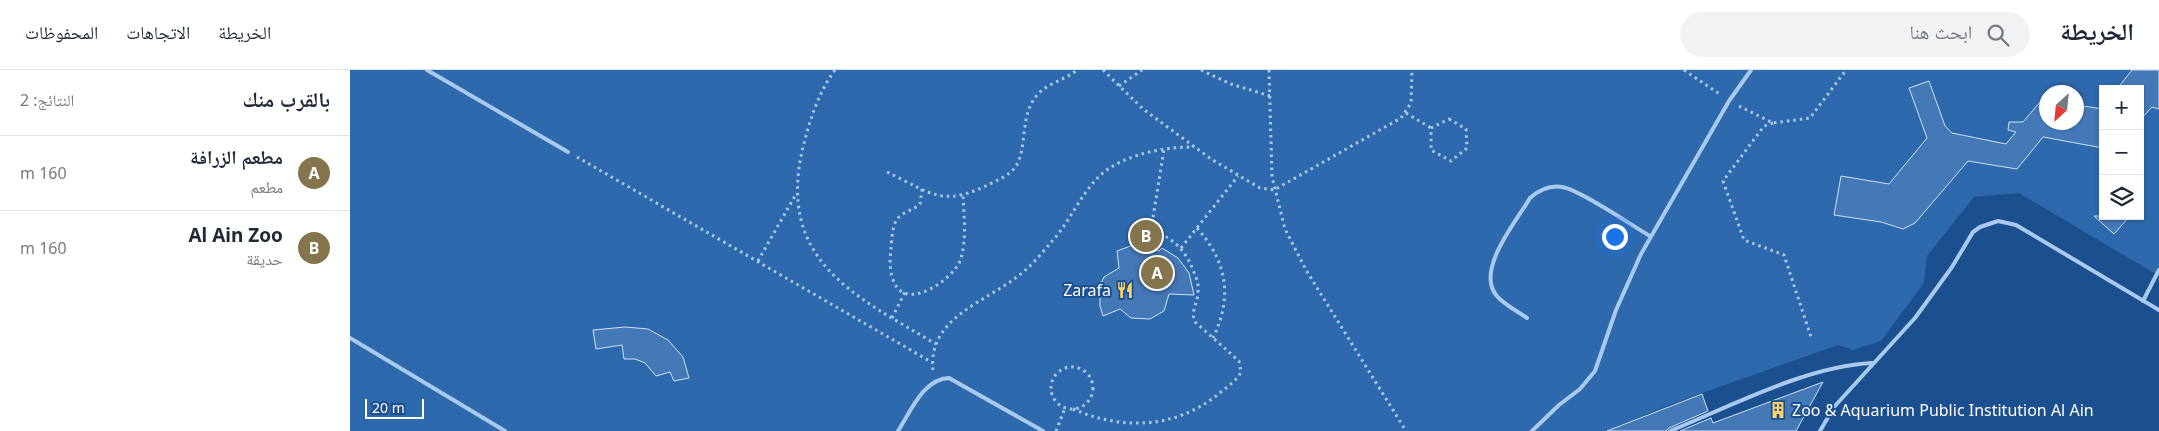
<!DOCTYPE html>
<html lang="ar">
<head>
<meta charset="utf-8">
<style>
  :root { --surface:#fff; --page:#f2f2f3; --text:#1f2937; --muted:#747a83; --line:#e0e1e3; --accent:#84754c }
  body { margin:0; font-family:"Noto Sans","Noto Naskh Arabic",sans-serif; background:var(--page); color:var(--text); direction:rtl }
  .controls { position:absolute; right:15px; top:15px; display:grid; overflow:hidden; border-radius:0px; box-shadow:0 1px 4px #0004 }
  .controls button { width:45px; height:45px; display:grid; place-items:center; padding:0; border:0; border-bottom:1px solid var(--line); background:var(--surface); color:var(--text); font:25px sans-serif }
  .compass { position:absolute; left:1689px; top:15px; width:45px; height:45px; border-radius:50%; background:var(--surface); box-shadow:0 1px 4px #0004; rotate:207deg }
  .scale { position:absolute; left:15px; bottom:12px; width:59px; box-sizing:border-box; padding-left:5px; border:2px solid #fff; border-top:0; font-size:14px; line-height:18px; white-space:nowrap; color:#fff; -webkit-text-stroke:4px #1b4f8f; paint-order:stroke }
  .you { position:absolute; left:1264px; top:166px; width:18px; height:18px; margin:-12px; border:4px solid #fff; border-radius:50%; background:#1a73e8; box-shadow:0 0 0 8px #1a73e833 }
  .badge { display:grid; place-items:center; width:32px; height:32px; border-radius:50%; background:var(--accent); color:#fff; font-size:16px; font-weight:700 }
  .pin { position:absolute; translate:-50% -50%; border:2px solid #fff; box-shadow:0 1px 5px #0006 }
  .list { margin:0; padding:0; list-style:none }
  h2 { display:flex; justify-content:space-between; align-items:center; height:65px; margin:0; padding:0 20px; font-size:21px }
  h2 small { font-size:16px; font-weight:400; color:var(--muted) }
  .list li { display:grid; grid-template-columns:32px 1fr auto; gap:15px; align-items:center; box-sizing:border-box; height:75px; padding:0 20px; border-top:1px solid var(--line) }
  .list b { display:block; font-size:19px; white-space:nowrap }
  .list p { margin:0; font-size:16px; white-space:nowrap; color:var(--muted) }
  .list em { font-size:16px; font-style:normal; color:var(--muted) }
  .icon { flex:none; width:28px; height:28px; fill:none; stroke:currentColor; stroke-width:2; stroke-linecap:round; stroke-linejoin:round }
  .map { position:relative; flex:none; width:1809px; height:361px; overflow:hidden; direction:ltr }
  header { display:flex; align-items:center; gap:30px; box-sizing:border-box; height:70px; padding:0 25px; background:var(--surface); border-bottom:1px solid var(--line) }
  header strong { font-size:24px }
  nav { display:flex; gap:28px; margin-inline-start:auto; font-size:18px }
  .search { width:350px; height:45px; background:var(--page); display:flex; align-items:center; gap:12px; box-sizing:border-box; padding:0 18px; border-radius:28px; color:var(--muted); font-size:19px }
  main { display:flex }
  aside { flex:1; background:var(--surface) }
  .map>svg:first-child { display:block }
  .green { fill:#2e69ad; fill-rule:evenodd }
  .building { fill:#4478b7; stroke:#cfe3fa }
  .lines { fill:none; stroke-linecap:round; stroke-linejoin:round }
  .path { stroke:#a9c9ee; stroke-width:3; stroke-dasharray:2.5 4; stroke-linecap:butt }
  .lane { stroke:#a9c9ee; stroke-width:4 }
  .labels { text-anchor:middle; stroke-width:4; stroke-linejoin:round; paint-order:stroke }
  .poi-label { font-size:16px; fill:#fff; stroke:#1b4f8f; text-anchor:end }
</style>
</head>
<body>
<header>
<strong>الخريطة</strong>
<div class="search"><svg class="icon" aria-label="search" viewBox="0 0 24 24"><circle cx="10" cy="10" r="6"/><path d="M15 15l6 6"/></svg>ابحث هنا</div>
<nav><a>الخريطة</a><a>الاتجاهات</a><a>المحفوظات</a></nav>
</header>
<main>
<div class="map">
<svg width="1809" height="361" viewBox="0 0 1809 361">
  <rect width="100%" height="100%" fill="#1b4f8f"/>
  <path class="green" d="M0 0H1809V206L1669 123 1624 127 1577 186 1574 213 1531 271 1503 280 1488 275 1324 333 1257 361H0ZM1753 19H1790V146H1753ZM1696 22H1726V52H1696Z"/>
  <g class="building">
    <polygon points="1782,0 1809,0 1809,39 1802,37 1790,50 1790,19 1767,19"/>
    <polygon points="1579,11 1595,56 1602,63 1656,74 1666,62 1658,60 1659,52 1673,52 1696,25 1696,52 1726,52 1726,35 1753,39 1753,78 1693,67 1667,99 1618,91 1565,153 1553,159 1531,152 1484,145 1491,106 1539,114 1577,68 1559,18"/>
    <polygon points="1744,146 1780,146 1764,164"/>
    <polygon points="783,175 797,175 809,181 812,178 828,188 839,203 844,225 819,224 814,241 800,249 781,248 770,239 753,246 750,236 750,215 754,207 769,198 767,181"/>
    <polygon points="275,257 298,259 318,270 333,287 339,308 324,311 320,302 306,306 295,293 285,289 274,289 272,275 246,279 243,260"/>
    <polygon points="1473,312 1446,361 1330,361 1361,348 1363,353"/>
    <polygon points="1352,324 1358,341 1319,358 1316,361 1257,361"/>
  </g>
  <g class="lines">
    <g class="path">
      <path d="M485 0C468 23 460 50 453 77 426 190 503 225 586 274"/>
      <polyline points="753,0 793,39 861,89 910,118 924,120 1051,48 1061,33 1062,0"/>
      <polyline points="851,0 881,14 920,26"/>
      <polyline points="919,0 922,107 935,159 956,200 1056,361"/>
      <polyline points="1334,0 1371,25"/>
      <polyline points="769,16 792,0"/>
      <polyline points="1389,36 1423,53 1460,48 1496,0"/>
      <polyline points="1056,43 1081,58"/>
      <polygon points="1099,49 1116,59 1117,78 1101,91 1081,80 1081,58"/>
      <polyline points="1423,53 1414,56 1373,111 1394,170 1434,185 1462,270"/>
      <polyline points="227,87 583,293"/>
      <path d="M537 102C585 125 592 138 644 112 656 106 666 101 670 87 676 67 672 41 688 24 698 13 715 10 727 0"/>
      <path d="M572 119 570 134C564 140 554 141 548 148 542 155 542 169 541 178 540 188 539 202 544 212 556 242 602 210 610 191 617 171 614 146 613 126"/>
      <path d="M847 158C877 192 883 226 863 268"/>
      <polyline points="801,160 814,79"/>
      <polyline points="831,178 888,106"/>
      <polyline points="408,191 446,124"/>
      <polyline points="542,248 555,222"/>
      <circle cx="722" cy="318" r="21"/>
      <path d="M583 300C578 250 630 234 664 209 679 199 692 183 704 169 724 146 736 111 763 96 787 82 818 77 844 77"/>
      <path d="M723 339C771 360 823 359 866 326 874 319 886 312 891 302L889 291 845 252C840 241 848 233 848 222 849 214 846 207 843 200 832 171 809 158 780 158"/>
      <polyline points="706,361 715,338"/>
    </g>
    <g class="lane">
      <polyline points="77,0 218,82"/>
      <polyline points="1793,231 1809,200"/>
      <path d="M1177 248C1167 241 1153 234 1146 225 1126 199 1166 152 1180 128 1189 120 1199 115 1212 117 1230 120 1281 155 1300 166"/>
      <polyline points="0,268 155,361"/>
      <path d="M548 361C561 341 573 309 599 308L693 361"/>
      <polyline points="1182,361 1209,335 1230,319 1245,301 1266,240 1291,184 1379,31 1401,0"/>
      <path d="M1320 361C1381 336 1457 296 1522 293"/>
      <polyline points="1470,361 1484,337 1565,248 1602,197 1623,162 1630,157 1648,151 1666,155 1809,240"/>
    </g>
  </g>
  <defs>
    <g id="restaurant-bare" transform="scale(1.35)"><path d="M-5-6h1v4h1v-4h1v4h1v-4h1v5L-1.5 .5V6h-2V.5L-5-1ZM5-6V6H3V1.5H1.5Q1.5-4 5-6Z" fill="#ffd166" stroke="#1b4f8f" stroke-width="2.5" paint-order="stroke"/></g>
    <g id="building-bare" transform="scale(1.35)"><path d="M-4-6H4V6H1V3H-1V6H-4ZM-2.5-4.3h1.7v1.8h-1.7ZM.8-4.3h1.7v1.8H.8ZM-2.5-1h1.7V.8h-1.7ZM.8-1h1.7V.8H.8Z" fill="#ffd166" stroke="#1b4f8f" stroke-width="2.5" paint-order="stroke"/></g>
  </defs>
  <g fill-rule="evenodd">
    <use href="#restaurant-bare" x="775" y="220"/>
    <use href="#building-bare" x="1428" y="340"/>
  </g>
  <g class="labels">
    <g class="poi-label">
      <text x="761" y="226">Zarafa</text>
      <text x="1442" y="346" text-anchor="start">Zoo &amp; Aquarium Public Institution Al Ain</text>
    </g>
  </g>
</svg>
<div class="controls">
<button>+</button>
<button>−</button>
<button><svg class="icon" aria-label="layers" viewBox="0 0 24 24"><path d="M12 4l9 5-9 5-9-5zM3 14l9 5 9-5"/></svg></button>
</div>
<svg class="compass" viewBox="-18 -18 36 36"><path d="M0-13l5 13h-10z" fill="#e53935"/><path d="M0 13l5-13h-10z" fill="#747a83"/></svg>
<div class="scale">20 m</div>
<div class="you"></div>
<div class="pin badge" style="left:807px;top:203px">A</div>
<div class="pin badge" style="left:796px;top:166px">B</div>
</div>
<aside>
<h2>بالقرب منك<small>النتائج: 2</small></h2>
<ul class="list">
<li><span class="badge">A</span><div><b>مطعم الزرافة</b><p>مطعم</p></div><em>160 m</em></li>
<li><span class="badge">B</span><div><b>Al Ain Zoo</b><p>حديقة</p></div><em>160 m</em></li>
</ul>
</aside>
</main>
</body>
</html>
